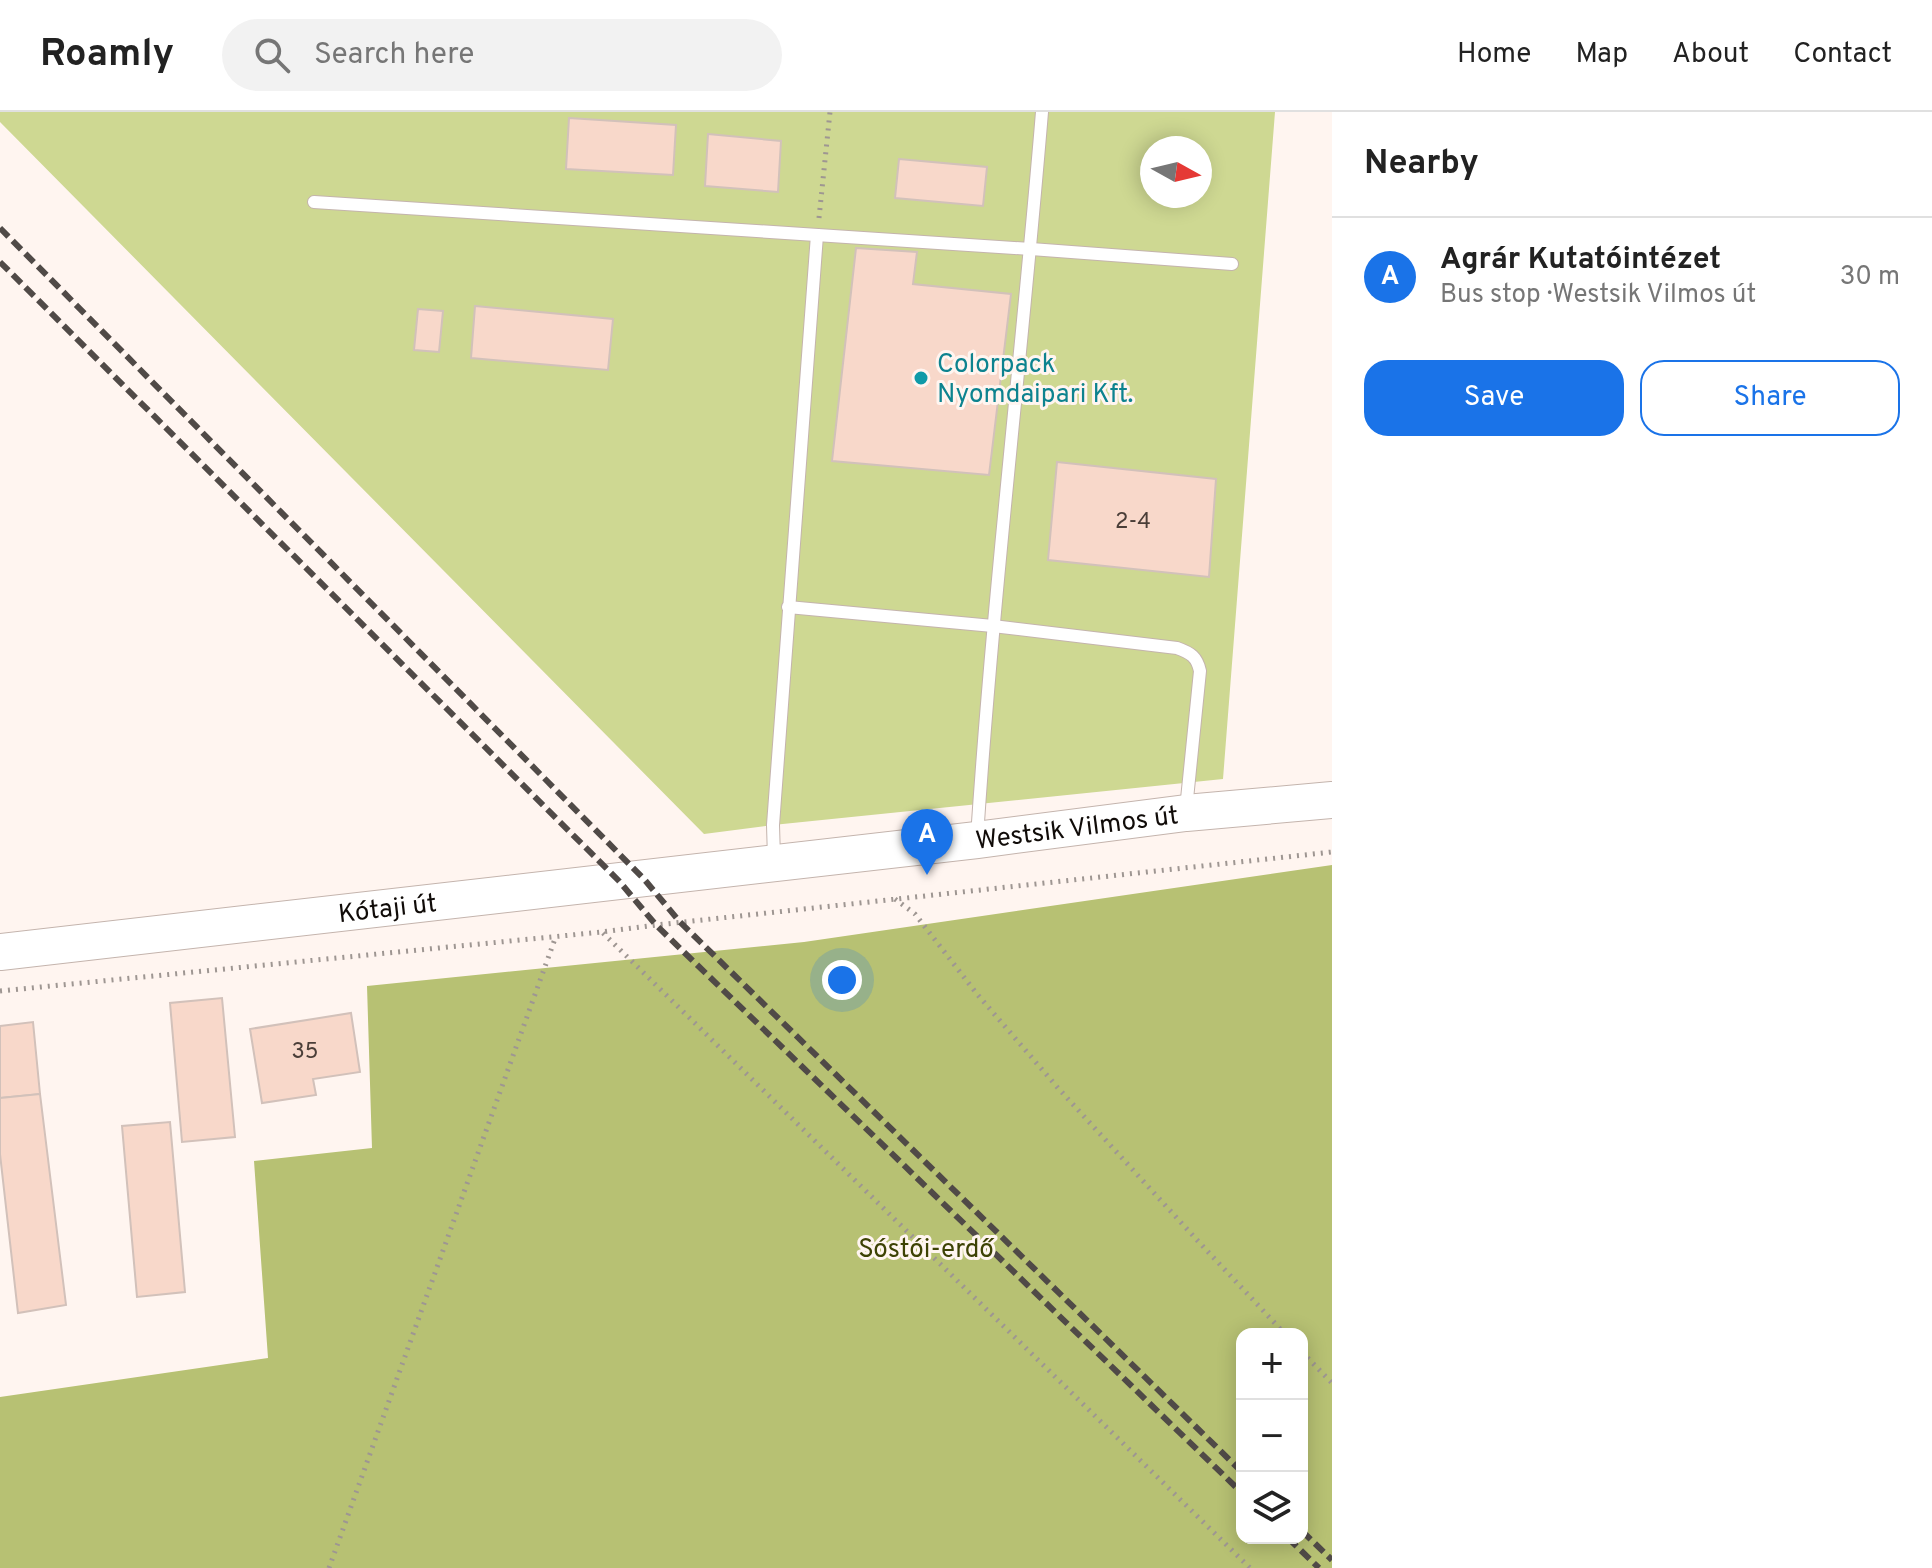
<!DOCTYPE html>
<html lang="en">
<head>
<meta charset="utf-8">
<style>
  :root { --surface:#fff; --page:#f2f2f2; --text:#222; --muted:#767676; --line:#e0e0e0; --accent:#1a73e8 }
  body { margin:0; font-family:Overpass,sans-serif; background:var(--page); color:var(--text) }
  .controls { position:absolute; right:24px; bottom:24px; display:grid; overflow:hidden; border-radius:16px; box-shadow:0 4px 20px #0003 }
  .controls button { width:72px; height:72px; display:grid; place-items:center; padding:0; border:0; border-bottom:2px solid var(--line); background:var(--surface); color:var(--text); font:40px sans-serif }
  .compass { position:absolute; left:1140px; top:24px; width:72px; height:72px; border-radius:50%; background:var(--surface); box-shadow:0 4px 20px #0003; rotate:98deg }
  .you { position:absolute; left:842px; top:868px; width:28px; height:28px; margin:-20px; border:6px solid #fff; border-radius:50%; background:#1a73e8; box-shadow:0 0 0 12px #1a73e833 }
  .badge { display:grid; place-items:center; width:52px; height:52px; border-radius:50%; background:var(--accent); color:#fff; font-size:26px; font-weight:700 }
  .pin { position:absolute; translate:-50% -66px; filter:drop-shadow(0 2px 4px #0008) }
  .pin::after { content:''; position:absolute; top:42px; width:28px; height:24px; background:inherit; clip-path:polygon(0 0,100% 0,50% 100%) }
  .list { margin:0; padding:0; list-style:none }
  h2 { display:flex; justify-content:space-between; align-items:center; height:104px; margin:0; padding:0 32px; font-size:34px }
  h2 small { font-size:26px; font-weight:400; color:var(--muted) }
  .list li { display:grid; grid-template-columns:52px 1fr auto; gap:24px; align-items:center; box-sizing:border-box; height:120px; padding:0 32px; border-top:2px solid var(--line) }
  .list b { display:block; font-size:30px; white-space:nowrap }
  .list p { margin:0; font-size:26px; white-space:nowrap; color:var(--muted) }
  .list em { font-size:26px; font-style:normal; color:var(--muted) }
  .actions { display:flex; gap:16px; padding:24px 32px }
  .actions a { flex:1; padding:18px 0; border:2px solid var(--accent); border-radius:24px; text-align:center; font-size:28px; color:var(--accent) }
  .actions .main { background:var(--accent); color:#fff }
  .icon { flex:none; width:44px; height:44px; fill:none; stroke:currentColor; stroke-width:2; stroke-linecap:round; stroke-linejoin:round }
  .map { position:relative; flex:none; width:1332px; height:1456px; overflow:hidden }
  header { display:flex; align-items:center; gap:48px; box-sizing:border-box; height:112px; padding:0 40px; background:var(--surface); border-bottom:2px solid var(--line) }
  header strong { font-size:38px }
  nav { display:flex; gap:44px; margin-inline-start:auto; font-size:28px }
  .search { width:560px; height:72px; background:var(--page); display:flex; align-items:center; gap:20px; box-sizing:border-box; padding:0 28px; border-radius:44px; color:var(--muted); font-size:30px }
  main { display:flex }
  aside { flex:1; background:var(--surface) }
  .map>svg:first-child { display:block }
  .green { fill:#ced892; fill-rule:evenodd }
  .forest { fill:#b7c173; fill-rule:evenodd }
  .building { fill:#f8d8ca; stroke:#d2c1ba; stroke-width:2 }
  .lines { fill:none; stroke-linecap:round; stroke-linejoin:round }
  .lane-casing { stroke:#c4b4ad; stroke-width:14 }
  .secondary-casing { stroke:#c4b4ad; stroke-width:38 }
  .path { stroke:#9e9692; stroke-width:5; stroke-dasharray:2 6; stroke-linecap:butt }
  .lane { stroke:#fff; stroke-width:12 }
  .secondary { stroke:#fff; stroke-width:36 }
  .rail { stroke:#504a47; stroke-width:6; stroke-dasharray:12 6; stroke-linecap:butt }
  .culture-dot { fill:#0f9aa8; stroke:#fff5f0; stroke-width:3 }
  .labels { text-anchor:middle; stroke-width:6; stroke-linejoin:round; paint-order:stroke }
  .number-label { font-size:22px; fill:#4a3e38 }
  .culture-label { font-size:26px; fill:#0d838f; stroke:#fff5f0; text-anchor:start }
  .street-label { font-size:26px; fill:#100b08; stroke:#fff5f0 }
  .park-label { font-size:26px; fill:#3d4204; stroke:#fff5f0 }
</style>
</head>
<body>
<header>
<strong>Roamly</strong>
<div class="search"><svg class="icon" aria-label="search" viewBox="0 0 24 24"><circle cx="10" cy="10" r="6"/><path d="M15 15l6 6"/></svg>Search here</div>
<nav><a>Home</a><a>Map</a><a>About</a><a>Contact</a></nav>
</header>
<main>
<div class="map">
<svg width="1332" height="1456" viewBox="0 0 1332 1456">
  <rect width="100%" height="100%" fill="#fff5f0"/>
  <path class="green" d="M0 0H1275L1223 667 773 713 704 722 0 10ZM1152 36H1200V84H1152Z"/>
  <path class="forest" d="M1332 753V1456H0V1285L268 1246 254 1049 372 1036 367 874 804 830ZM1242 1222H1302V1426H1242Z"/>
  <g class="building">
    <polygon points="569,6 676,13 673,63 566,57"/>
    <polygon points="708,22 781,29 778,80 705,74"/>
    <polygon points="899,47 987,55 983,94 895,86"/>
    <polygon points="856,136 917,140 913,172 1011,182 989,363 832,349"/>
    <polygon points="475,194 613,207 608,258 471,246"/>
    <polygon points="418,197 443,199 439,240 414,238"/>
    <polygon points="1057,350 1216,367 1209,465 1048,448"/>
    <polygon points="222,886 235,1025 182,1030 170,891"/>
    <polygon points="351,901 360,960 313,967 316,983 262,991 250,917"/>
    <polygon points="33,910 40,982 0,986 0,914"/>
    <polygon points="40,982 66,1193 18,1201 0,1042 0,986"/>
    <polygon points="170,1010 185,1180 137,1185 122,1014"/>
  </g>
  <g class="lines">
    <g class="lane-casing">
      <g id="lane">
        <polyline points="314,90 1031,137 1232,152"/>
        <path d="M788 495 993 514 1177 536C1191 541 1197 545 1200 559L1186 697"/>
        <path d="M977 725C993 483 1022 242 1042 0"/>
        <polyline points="774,746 773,713 817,123"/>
      </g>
    </g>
    <g class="secondary-casing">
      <g id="secondary">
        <path id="s1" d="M0 840 977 728 1186 701 1332 688"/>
      </g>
    </g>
    <g class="path">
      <polyline points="819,106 830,0"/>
      <polyline points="895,787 915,802 977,882 1058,976 1197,1128 1285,1222"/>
      <polyline points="603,821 1250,1456"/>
      <polyline points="0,879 602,820 656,813 1332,740"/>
      <polyline points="1302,1240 1332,1271"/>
      <polyline points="329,1456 556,824"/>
    </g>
    <use href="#lane" class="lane"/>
    <use href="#secondary" class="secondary"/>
    <g class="rail">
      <polyline points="0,116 644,767 680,810 1242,1360"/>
      <polyline points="0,150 619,769 656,813 1242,1381"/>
      <polyline points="1302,1419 1332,1448"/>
      <polyline points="1288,1426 1319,1456"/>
    </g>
  </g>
  <circle class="culture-dot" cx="921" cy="266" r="8"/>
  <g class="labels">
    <g class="number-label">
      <text x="1133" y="416">2-4</text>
      <text x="305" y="946">35</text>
    </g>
    <g class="culture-label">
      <text x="937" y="260">Colorpack<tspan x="937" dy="30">Nyomdaipari Kft.</tspan></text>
    </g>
    <g class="street-label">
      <text dy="9" stroke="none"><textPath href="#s1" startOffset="1084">Westsik Vilmos út</textPath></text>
      <text dy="9" stroke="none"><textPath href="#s1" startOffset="390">Kótaji út</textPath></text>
    </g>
    <g class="park-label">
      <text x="926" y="1145">Sóstói-erdő</text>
    </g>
  </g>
</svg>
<div class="controls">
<button>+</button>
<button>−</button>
<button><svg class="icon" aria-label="layers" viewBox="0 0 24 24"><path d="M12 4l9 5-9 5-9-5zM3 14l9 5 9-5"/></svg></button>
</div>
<svg class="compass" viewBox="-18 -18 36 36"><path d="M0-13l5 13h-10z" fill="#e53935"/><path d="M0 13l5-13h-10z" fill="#767676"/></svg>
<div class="you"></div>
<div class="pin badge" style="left:927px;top:763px">A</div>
</div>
<aside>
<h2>Nearby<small></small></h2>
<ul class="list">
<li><span class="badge">A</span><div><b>Agrár Kutatóintézet</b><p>Bus stop · Westsik Vilmos út</p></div><em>30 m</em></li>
</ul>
<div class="actions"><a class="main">Save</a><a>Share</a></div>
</aside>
</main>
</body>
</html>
